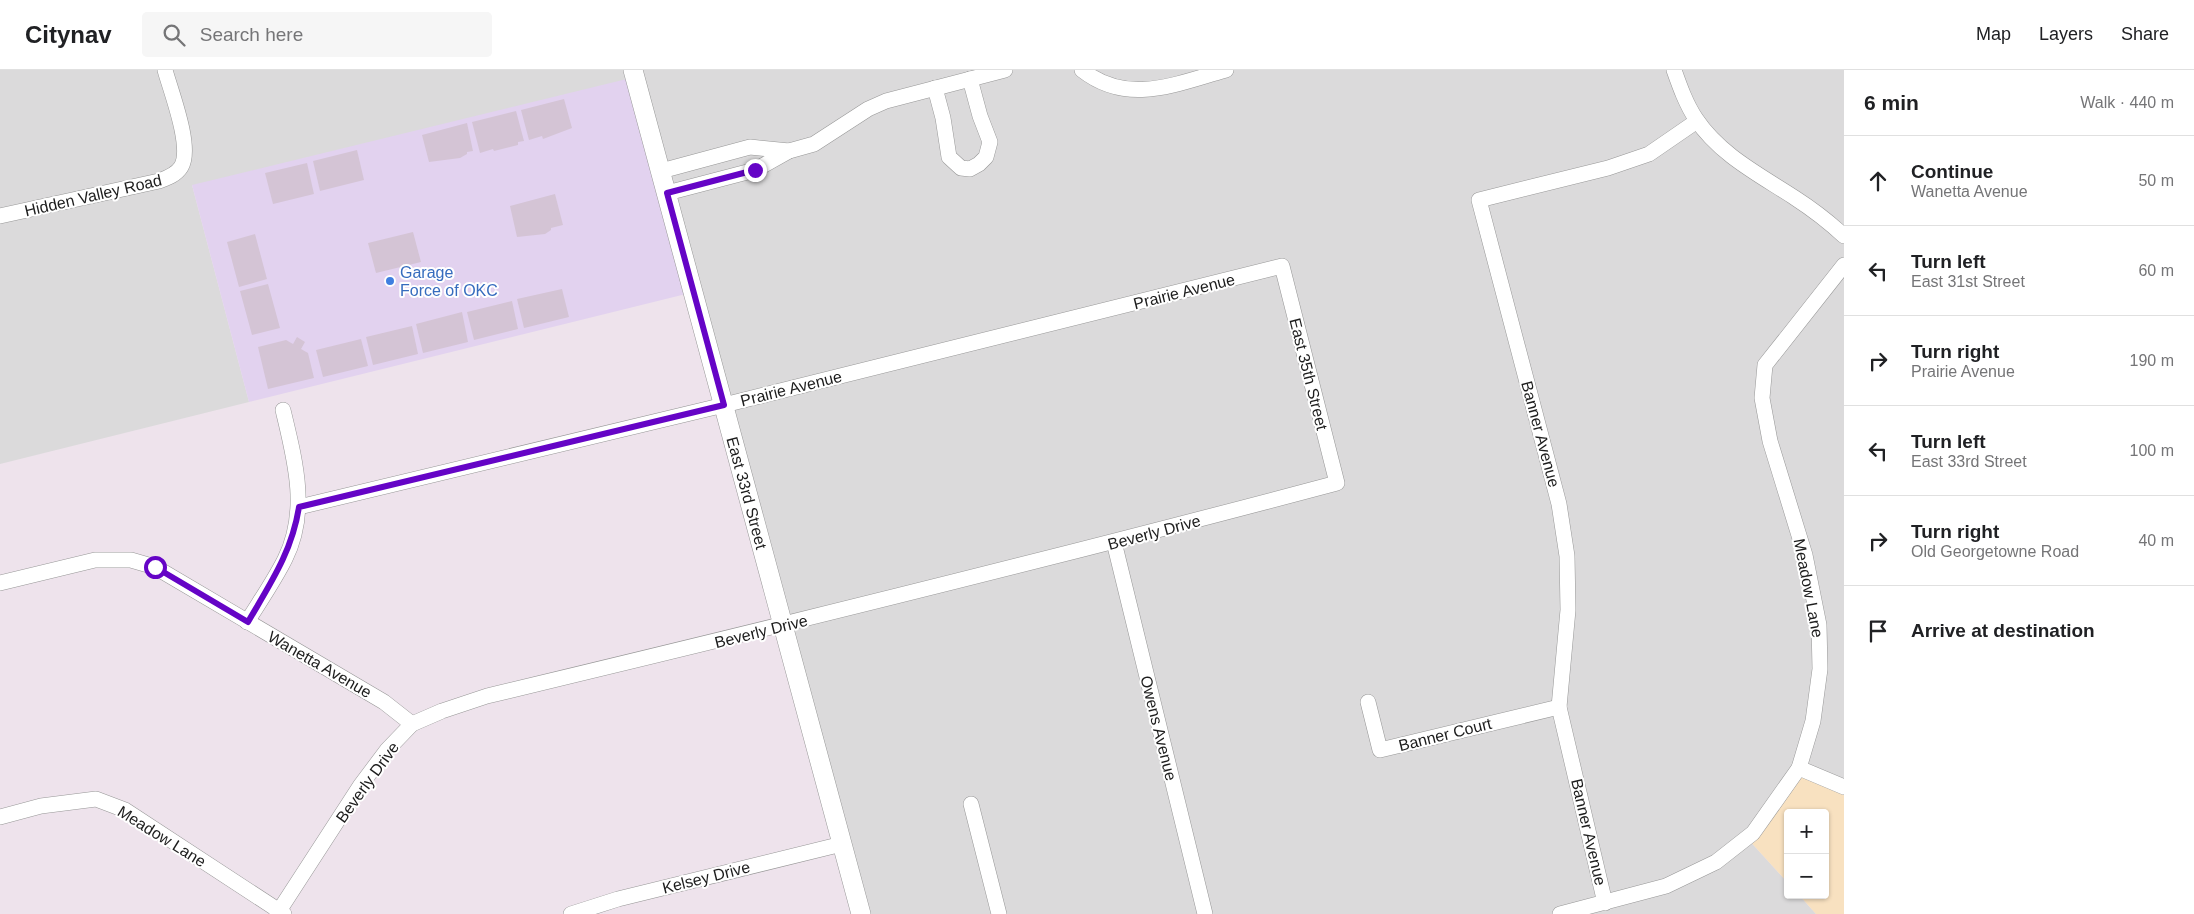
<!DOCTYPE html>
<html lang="en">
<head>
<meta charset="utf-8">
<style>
  :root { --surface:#fff; --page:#f6f6f6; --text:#202124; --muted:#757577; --line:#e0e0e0 }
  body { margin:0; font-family:Arial,sans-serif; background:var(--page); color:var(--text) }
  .controls { position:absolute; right:15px; bottom:15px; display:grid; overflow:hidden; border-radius:5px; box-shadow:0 1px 4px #0004 }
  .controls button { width:45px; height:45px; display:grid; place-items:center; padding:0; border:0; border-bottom:1px solid var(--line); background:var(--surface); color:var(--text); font:25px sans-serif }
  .stop { position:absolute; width:15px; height:15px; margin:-11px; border:4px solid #6504c6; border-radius:50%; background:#fff }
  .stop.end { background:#6504c6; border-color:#fff; box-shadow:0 1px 5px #0008 }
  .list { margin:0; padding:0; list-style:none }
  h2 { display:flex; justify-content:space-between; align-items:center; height:65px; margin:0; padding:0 20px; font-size:21px }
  h2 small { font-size:16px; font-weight:400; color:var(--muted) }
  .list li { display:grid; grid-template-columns:32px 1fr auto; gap:15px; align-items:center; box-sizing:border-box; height:90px; padding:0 20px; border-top:1px solid var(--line) }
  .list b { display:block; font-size:19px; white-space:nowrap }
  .list p { margin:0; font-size:16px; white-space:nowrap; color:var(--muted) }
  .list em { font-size:16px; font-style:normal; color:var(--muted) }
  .icon { flex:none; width:28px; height:28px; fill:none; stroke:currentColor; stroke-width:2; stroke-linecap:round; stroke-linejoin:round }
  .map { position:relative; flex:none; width:1844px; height:844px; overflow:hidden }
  header { display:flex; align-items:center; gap:30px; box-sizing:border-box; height:70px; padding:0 25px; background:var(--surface); border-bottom:1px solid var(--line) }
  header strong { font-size:24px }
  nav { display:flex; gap:28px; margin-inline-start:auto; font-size:18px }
  .search { width:350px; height:45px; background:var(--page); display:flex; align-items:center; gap:12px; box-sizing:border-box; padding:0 18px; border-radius:5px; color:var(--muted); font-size:19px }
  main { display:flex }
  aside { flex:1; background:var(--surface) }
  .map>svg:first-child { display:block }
  .residential { fill:#dbdadb }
  .commercial { fill:#e2d2ef }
  .park { fill:#f8e1c0 }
  .building { fill:#d4c4d5 }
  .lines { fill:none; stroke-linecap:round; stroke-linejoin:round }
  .minor-casing { stroke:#979797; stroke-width:16 }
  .tertiary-casing { stroke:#979797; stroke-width:20 }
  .minor { stroke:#fff; stroke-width:15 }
  .tertiary { stroke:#fff; stroke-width:19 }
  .route { stroke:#6504c6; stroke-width:6 }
  .shop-dot { fill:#3f7fe0; stroke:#fff; stroke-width:2 }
  .labels { text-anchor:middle; stroke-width:4; stroke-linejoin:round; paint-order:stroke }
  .street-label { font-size:16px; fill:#1d1d1d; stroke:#fff }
  .shop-label { font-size:16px; fill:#366cbe; stroke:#fff; text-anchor:start }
</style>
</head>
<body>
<header>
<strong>Citynav</strong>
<div class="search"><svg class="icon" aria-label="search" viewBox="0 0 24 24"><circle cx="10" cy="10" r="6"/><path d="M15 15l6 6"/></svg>Search here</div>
<nav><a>Map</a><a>Layers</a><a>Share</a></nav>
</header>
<main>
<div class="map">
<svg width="1844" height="844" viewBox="0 0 1844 844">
  <rect width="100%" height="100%" fill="#eee3ec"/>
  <polygon class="residential" points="0,0 1844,0 1844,717 1815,703 1747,768 1788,813 1788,825 1799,825 1816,844 861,844 694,222 192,115 249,332 0,394"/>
  <polygon class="commercial" points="635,7 694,222 249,332 192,115"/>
  <polygon class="park" points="1799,698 1844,717 1844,844 1816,844 1799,825 1825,825 1825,743 1788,743 1788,813 1747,768"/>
  <g class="building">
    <polygon points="564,29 572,58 543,69 542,66 529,70 521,40"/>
    <polygon points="516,41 524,71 518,72 518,75 494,81 493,79 480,83 472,52"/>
    <polygon points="467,53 473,81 467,82 467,84 460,88 429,92 422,65"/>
    <polygon points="357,80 364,110 320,121 313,91"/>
    <polygon points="307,93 314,124 273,134 265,103"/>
    <polygon points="555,124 563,155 551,158 551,160 545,164 517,167 510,136"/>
    <polygon points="413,162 421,192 376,203 368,173"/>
    <polygon points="255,164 267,209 239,217 227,172"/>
    <polygon points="268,214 280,258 252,265 240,221"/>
    <polygon points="562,219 569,247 524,258 517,229"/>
    <polygon points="512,231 518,259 474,270 467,242"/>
    <polygon points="462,242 468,272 423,283 416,254"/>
    <polygon points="412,256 418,284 373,295 366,267"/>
    <polygon points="297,267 305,272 301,279 308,283 314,308 268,319 258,277 286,270 293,274"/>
    <polygon points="361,269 368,296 323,307 316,280"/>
  </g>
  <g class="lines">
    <g class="minor-casing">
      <g id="minor">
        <path d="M1082 0C1128 36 1175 14 1226 0"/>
        <path d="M1674 0C1680 17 1686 34 1696 49 1720 85 1760 105 1795 128 1812 139 1829 152 1844 166"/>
        <polyline points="935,18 943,48 949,87 961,98 970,99 979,94 986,87 990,72 980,46 970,9"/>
        <polyline points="661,101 750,77 789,81"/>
        <polyline points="667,123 755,100 789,81 814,74 868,39 886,31 1005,0"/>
        <path d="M0 146 159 111C167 108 176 105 181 97 193 78 171 22 165 0"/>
        <polyline points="1114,472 1205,844"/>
        <polyline points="0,513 95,490 131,490 155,497 384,632 412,654"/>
        <path d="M247 552C260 531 274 511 285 489 309 441 295 390 283 340"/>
        <polyline points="1368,632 1380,680 1559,637"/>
        <polyline points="1799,698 1844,717"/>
        <polyline points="971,734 999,844"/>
        <polyline points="0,747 41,736 96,729 125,740 284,844"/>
        <polyline points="1605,833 1559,637 1568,540 1567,486 1559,434 1479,130 1608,98 1649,84 1697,51"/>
        <path d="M277 844 360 716 387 680 412 654 442 641 487 626C771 558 1055 488 1337 413L1282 196 724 335 299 437"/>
        <polyline points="571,844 618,829 842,774"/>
        <polyline points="1560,844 1666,816 1716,792 1753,763 1799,698 1813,651 1820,599 1819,555 1805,485 1770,371 1762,328 1765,295 1844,195"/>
      </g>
    </g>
    <g class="tertiary-casing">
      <g id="tertiary">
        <path id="s1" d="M633 0 861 844"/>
      </g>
    </g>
    <use href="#minor" class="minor"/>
    <use href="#tertiary" class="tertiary"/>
  </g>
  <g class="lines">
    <path class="route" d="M155 497 248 552C270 514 292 482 299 437L724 335 667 123 755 100"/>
  </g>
  <circle class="shop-dot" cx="390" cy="211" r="5"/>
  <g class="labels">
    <g class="street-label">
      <text transform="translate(93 125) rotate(-13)" y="6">Hidden Valley Road</text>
      <text transform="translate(1184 221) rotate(-14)" y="6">Prairie Avenue</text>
      <text transform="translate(1309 304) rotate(76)" y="6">East 35th Street</text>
      <text transform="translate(791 318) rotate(-14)" y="6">Prairie Avenue</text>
      <text transform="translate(1541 364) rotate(75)" y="6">Banner Avenue</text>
      <text dy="6" stroke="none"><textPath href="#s1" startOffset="438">East 33rd Street</textPath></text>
      <text transform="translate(1154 462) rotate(-15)" y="6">Beverly Drive</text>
      <text transform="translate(1809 518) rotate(79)" y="6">Meadow Lane</text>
      <text transform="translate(761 561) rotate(-14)" y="6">Beverly Drive</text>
      <text transform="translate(320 594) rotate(30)" y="6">Wanetta Avenue</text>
      <text transform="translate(1159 658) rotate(76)" y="6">Owens Avenue</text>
      <text transform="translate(1445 664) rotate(-14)" y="6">Banner Court</text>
      <text transform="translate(367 712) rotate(-54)" y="6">Beverly Drive</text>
      <text transform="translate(1589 762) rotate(77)" y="6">Banner Avenue</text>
      <text transform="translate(162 766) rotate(32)" y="6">Meadow Lane</text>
      <text transform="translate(706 807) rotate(-14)" y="6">Kelsey Drive</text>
    </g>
    <g class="shop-label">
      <text x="400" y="208">Garage<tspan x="400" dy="18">Force of OKC</tspan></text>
    </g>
  </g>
</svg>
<div class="controls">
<button>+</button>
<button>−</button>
</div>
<div class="stop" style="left:155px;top:497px"></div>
<div class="stop end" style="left:755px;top:100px"></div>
</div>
<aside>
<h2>6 min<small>Walk · 440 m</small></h2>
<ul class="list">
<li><svg class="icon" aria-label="ahead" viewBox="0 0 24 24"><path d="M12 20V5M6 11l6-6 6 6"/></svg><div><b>Continue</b><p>Wanetta Avenue</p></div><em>50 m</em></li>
<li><svg class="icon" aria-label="left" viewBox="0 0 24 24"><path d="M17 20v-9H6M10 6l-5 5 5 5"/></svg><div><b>Turn left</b><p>East 31st Street</p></div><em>60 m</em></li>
<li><svg class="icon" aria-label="right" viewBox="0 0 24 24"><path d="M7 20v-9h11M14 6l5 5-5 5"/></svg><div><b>Turn right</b><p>Prairie Avenue</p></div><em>190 m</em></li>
<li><svg class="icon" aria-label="left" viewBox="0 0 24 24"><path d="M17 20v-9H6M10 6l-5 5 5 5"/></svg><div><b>Turn left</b><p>East 33rd Street</p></div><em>100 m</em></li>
<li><svg class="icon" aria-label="right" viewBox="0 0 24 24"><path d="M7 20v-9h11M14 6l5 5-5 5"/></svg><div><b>Turn right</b><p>Old Georgetowne Road</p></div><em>40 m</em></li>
<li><svg class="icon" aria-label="arrive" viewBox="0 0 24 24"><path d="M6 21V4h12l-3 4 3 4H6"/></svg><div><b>Arrive at destination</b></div></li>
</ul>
</aside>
</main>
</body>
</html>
